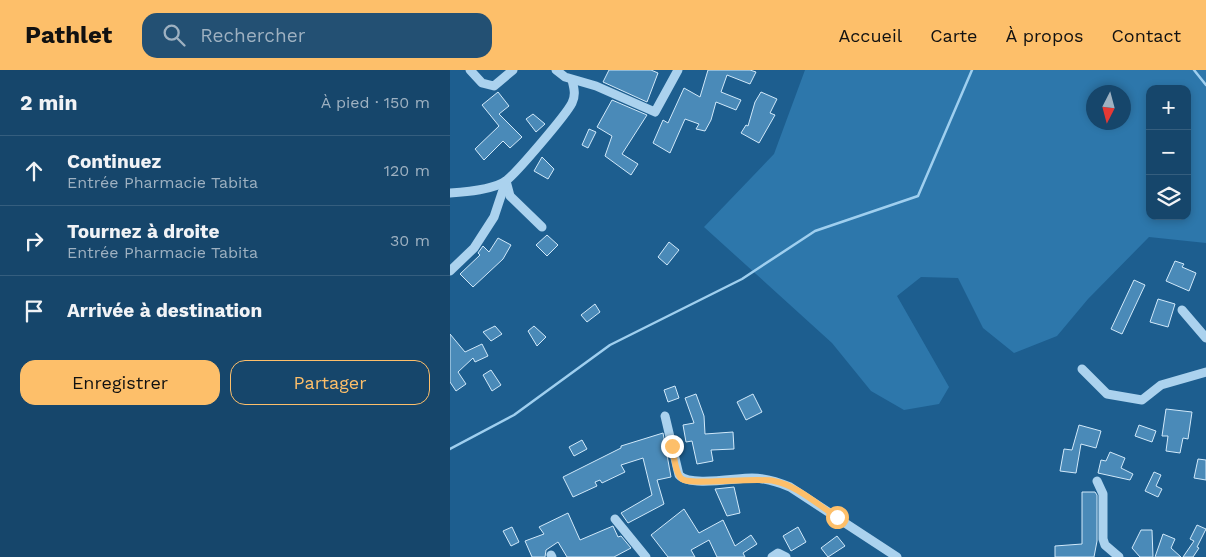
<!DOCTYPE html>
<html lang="fr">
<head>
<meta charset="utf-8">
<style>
  :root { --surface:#16466b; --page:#235073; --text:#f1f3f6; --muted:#9eb1c1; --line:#355e7e; --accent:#fdbf6a }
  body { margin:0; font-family:"Work Sans",sans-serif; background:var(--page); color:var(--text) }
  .controls { position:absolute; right:15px; top:15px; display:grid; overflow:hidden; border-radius:10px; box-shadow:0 2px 8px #0003 }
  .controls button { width:45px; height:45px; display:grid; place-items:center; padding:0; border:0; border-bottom:1px solid var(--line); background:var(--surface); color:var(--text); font:25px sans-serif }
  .compass { position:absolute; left:636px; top:15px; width:45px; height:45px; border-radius:50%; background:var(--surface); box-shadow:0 2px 8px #0003; rotate:186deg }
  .stop { position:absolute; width:15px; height:15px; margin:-11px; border:4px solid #fdbf6a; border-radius:50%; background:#fff }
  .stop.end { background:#fdbf6a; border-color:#fff; box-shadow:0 1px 5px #0008 }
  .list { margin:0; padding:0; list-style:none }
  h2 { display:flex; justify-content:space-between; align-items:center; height:65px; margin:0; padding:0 20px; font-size:21px }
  h2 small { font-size:16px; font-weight:400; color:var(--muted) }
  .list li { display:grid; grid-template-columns:32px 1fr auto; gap:15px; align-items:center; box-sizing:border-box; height:70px; padding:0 20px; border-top:1px solid var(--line) }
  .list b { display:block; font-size:19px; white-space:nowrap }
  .list p { margin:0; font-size:16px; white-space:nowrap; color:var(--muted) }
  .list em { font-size:16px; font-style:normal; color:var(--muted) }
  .actions { display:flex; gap:10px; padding:15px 20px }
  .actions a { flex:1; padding:11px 0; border:1px solid var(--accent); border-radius:15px; text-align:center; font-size:18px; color:var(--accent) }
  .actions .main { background:var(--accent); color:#111 }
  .icon { flex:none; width:28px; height:28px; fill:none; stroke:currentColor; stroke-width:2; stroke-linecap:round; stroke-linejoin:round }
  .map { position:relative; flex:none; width:756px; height:487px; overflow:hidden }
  header { display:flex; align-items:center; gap:30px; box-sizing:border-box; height:70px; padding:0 25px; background:var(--accent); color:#111 }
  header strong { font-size:24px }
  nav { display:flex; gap:28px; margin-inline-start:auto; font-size:18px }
  .search { width:350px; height:45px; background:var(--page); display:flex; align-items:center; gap:12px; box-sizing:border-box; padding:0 18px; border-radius:15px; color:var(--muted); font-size:19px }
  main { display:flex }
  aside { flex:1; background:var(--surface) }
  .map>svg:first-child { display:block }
  .green { fill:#2d77ab; fill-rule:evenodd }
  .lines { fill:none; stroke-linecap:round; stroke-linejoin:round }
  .stream { stroke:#9fcfef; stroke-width:2.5 }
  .building { fill:#4a8ab8; stroke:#d1e9fa }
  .minor { stroke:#abd2ee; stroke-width:9 }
  .route { stroke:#fdbf6a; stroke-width:6 }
</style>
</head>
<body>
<header>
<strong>Pathlet</strong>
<div class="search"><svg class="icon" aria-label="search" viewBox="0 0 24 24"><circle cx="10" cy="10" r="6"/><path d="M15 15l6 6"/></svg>Rechercher</div>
<nav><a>Accueil</a><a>Carte</a><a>À propos</a><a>Contact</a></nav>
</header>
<main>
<aside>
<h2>2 min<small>À pied · 150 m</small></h2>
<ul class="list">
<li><svg class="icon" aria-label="ahead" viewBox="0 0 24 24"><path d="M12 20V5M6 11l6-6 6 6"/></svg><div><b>Continuez</b><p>Entrée Pharmacie Tabita</p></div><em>120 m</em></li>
<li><svg class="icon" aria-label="right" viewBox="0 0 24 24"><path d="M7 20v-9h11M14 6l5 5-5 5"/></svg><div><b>Tournez à droite</b><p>Entrée Pharmacie Tabita</p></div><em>30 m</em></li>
<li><svg class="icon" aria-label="arrive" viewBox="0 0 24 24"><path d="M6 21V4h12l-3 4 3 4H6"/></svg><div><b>Arrivée à destination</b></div></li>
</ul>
<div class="actions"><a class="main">Enregistrer</a><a>Partager</a></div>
</aside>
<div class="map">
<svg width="756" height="487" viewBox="0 0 756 487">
  <rect width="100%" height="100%" fill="#1d5e8f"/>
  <path class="green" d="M355 0H756V173L699 167 638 229 607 266 564 283 533 258 508 208 471 207 447 226 499 317 489 334 454 340 421 321 382 273 254 157 324 84ZM700 19H737V146H700ZM644 22H674V52H644Z"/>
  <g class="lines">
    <g class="stream">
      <polyline points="744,0 756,15"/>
      <polyline points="0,379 64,345 160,275 292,209 365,161 468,126 522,0"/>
    </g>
  </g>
  <g class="building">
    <polygon points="159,0 201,0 208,3 197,32 153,12"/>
    <polygon points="258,0 300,0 306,2 300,14 277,5 271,22 291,30 286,40 266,32 261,50 255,61 246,59 249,54 235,49 220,83 203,73 213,50 218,53 234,18 250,27"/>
    <polygon points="48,22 59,36 49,44 72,67 60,78 53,71 34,90 25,79 49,56 32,35"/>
    <polygon points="311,22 327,29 320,43 325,45 309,73 291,63 296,55 298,56 305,32"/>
    <polygon points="162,30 197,45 172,84 188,94 181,105 155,86 162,66 147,57"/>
    <polygon points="83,44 95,54 86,62 76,49"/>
    <polygon points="139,59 146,62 138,78 132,75"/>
    <polygon points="92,87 104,99 98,109 84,101"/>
    <polygon points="97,165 108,175 97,186 86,175"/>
    <polygon points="48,168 61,175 53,189 23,217 10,204 30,185 28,183 33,176 39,182"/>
    <polygon points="219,172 229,180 217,195 208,187"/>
    <polygon points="725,191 734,194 732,197 746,203 739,221 716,211"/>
    <polygon points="684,210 695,215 672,264 661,259"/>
    <polygon points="708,229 725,234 718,257 700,252"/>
    <polygon points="145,234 150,242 137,252 131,245"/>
    <polygon points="45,256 52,264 41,271 33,262"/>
    <polygon points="84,256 96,267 87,276 78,261"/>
    <polygon points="0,264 15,282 32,274 38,286 25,292 23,288 8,302 16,314 6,321 0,312"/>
    <polygon points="41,300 51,315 42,321 33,305"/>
    <polygon points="225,316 229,328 218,332 214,320"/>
    <polygon points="246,324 254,346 255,364 283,362 284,379 261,380 263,391 247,394 242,371 236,372 233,355 244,353 235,328"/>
    <polygon points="303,324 312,342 296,350 287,332"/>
    <polygon points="716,339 742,342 738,369 733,368 730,383 716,381 718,366 712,366"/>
    <polygon points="629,355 651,361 646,378 631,374 626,403 610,401 614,379 622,380"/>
    <polygon points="689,355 706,361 702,372 685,366"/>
    <polygon points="213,363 221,407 207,410 214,434 178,453 171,443 202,425 193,388 171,395 175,402 152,413 150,410 145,412 147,416 123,427 113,407 171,378 171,376"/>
    <polygon points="132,370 137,379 124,386 119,377"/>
    <polygon points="660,382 675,388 671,398 683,404 680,410 648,403 651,390 656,391"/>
    <polygon points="748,389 756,390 756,410 744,408"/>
    <polygon points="704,402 711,405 706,416 712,419 708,427 695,421"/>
    <polygon points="284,417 290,443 277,446 265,419"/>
    <polygon points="632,422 645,422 647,425 647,471 644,487 605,487 605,476 632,474"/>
    <polygon points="234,439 249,463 273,450 285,476 301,465 307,474 293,483 295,487 267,487 259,470 241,480 245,487 218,487 201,465"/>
    <polygon points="118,443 130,470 163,456 168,467 171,466 181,478 164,487 117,487 108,472 96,480 95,487 82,487 75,471 94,464 89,457"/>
    <polygon points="747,455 756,459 747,477 749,478 743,487 733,487 744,471 740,469"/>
    <polygon points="62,457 69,472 61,476 53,461"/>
    <polygon points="348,457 356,472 341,481 333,466"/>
    <polygon points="691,460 702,460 703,487 690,487 682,478"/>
    <polygon points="713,464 725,469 721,478 731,487 705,487"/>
    <polygon points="387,466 395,476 378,487 371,478"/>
  </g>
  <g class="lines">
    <g class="minor">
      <polyline points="20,0 32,13 44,16 63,0"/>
      <polyline points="106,0 115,7 146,16 205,42 228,0"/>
      <polyline points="56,111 60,126 92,157"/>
      <path d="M0 123C16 122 44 120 57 110 68 101 116 45 122 33 126 25 124 18 122 10"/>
      <polyline points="0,201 24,178 44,147 56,111"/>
      <polyline points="732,240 756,268"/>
      <polyline points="632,299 657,324 692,330 711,315 756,302"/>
      <path d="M215 346 229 405C240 417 285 408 302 408 315 408 328 412 340 417L447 487"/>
      <polyline points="647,411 653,424 653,469 655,475 669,487"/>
      <polyline points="165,449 196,487"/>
      <polyline points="101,485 102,487"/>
      <polyline points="322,487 328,483 336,487"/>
    </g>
  </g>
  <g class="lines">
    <path class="route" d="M222 376C224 384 225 404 232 409 242 416 304 407 324 411 346 415 368 435 387 447"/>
  </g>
</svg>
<div class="controls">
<button>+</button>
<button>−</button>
<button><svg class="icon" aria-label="layers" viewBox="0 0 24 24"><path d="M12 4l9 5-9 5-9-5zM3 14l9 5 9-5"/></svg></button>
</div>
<svg class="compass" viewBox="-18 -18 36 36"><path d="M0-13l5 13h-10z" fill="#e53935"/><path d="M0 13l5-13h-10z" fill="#9eb1c1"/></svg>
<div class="stop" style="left:387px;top:447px"></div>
<div class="stop end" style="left:222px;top:376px"></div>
</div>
</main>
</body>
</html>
